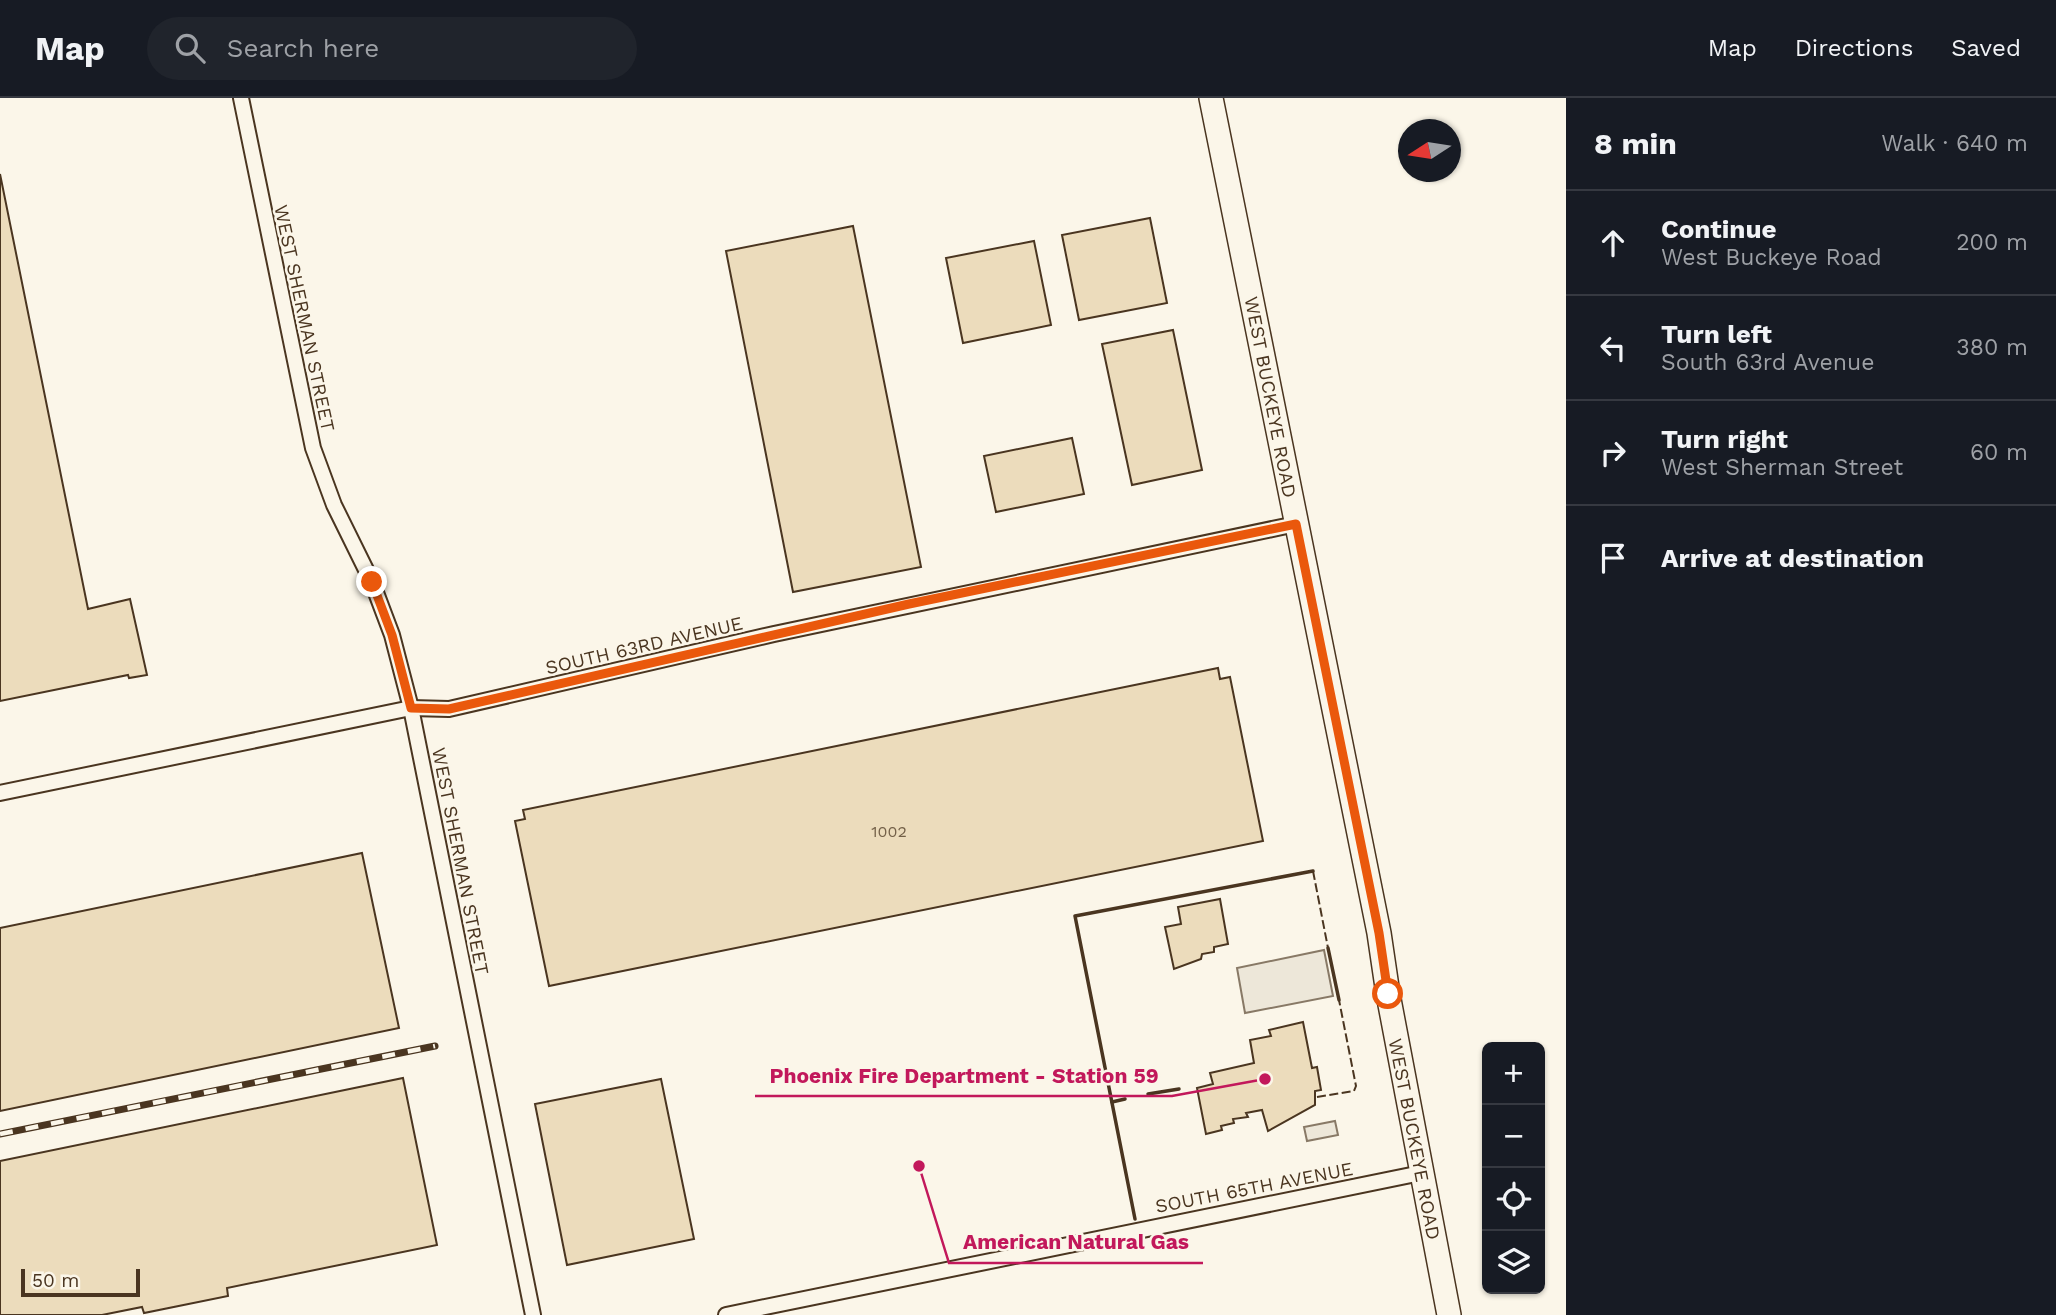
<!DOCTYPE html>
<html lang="en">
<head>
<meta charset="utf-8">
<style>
  :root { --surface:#171b24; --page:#20242c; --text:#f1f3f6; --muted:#9ea1a6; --line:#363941 }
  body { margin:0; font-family:"Work Sans",sans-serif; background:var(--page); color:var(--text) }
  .controls { position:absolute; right:21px; bottom:21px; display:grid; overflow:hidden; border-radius:10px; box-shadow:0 2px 5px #0004 }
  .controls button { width:63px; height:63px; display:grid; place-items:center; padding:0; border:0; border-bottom:2px solid var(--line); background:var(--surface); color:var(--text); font:35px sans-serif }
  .compass { position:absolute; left:1398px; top:21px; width:63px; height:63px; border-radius:50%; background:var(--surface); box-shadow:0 2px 5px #0004; rotate:258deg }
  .scale { position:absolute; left:21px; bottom:18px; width:119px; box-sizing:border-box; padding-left:7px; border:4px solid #4a3520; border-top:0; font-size:19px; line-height:24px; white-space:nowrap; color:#4a3520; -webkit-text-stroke:5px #fbf6e9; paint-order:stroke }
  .stop { position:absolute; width:21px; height:21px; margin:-16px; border:5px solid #ea580c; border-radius:50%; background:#fff }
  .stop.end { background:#ea580c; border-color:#fff; box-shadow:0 2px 7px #0008 }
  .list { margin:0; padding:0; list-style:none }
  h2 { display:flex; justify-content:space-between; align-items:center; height:91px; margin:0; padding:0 28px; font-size:30px }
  h2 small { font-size:23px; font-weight:400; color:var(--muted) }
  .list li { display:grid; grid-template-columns:46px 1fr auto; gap:21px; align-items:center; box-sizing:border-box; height:105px; padding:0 28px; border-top:2px solid var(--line) }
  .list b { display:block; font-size:26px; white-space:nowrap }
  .list p { margin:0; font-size:23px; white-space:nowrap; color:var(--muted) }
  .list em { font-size:23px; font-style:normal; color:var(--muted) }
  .icon { flex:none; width:38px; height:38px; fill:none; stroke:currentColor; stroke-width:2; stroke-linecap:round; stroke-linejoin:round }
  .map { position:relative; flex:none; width:1566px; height:1217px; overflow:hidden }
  header { display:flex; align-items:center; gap:42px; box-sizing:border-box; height:98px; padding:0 35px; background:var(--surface); border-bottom:2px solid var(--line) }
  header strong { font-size:33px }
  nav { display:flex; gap:38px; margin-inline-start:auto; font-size:24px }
  .search { width:490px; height:63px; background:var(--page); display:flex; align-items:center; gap:18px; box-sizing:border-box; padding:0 24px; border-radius:38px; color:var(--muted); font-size:26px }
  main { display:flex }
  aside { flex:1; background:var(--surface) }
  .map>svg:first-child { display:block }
  .parking { fill:#ede7d9; stroke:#887966; stroke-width:2 }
  .building { fill:#ecdcbc; stroke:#4a3520; stroke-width:2 }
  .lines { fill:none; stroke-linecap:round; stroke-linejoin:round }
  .street-casing { stroke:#4a3520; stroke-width:18 }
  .primary-casing { stroke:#4a3520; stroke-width:26 }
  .street { stroke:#fbf6e9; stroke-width:14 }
  .primary { stroke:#fbf6e9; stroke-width:23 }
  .rail-casing { stroke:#4a3520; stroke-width:7 }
  .rail { stroke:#fbf6e9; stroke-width:4.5; stroke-dasharray:13; stroke-linecap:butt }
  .fence { stroke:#4a3520; stroke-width:2; stroke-dasharray:9 3.5; stroke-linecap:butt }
  .wall { stroke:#4a3520; stroke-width:3.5 }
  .route { stroke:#ea580c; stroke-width:9 }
  .labels { text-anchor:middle; stroke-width:5; stroke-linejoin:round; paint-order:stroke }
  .number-label { font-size:16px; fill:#725f47 }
  .street-label { font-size:19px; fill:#4a3520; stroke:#fbf6e9 }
  .leader { fill:none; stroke:#c2185b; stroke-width:2.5 }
  .callout-dot { fill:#c2185b; stroke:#fbf6e9; stroke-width:2.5 }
  .callout-label { font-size:21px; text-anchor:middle; font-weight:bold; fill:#c2185b; stroke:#fbf6e9; stroke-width:5; stroke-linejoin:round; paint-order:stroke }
</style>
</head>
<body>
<header>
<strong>Map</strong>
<div class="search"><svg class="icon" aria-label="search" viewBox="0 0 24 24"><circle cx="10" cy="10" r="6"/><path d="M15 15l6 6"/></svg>Search here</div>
<nav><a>Map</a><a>Directions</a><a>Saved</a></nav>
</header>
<main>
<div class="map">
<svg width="1566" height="1217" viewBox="0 0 1566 1217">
  <rect width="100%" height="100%" fill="#fbf6e9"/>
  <g class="parking">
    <polygon points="1324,852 1333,898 1245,915 1237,870"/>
    <polygon points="1335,1023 1338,1037 1307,1043 1304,1029"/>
  </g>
  <g class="building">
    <polygon points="0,76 88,511 130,501 147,577 129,580 128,577 0,603"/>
    <polygon points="1150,120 1167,205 1079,222 1062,137"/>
    <polygon points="853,128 921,469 793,494 726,153"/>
    <polygon points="1034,143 1051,227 963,245 946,160"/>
    <polygon points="1173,232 1202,372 1132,387 1102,246"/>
    <polygon points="1072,340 1084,396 996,414 984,358"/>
    <polygon points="1218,570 1220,581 1230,579 1263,743 549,888 515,723 525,721 523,712"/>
    <polygon points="362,755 399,930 0,1013 0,830"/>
    <polygon points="1220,801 1228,846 1214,849 1214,854 1202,856 1201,861 1174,871 1165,829 1181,826 1178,809"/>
    <polygon points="1303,924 1312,970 1317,969 1321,992 1315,993 1315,1007 1268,1033 1262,1012 1246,1015 1248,1019 1233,1021 1234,1025 1221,1028 1222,1032 1206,1036 1197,990 1213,986 1210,975 1254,965 1250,942 1271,938 1269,932"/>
    <polygon points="403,980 437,1147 227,1190 228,1198 144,1215 142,1209 102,1217 0,1217 0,1063"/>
    <polygon points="661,981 694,1141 567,1167 535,1006"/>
  </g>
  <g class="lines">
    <g class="street-casing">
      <g id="street">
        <polyline points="241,0 313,350 334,407 372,484 392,537 411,610 533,1217"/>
        <polyline points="0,695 411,610 449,611 774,536 1296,426"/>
        <polyline points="726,1217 1421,1075"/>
      </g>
    </g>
    <g class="primary-casing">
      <polyline id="primary" points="1211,0 1379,835 1388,896 1449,1217"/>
    </g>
    <use href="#street" class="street"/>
    <use href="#primary" class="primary"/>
    <g class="rail-casing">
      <polyline id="rail" points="0,1036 435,948"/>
    </g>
    <use href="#rail" class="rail"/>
    <g class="fence">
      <polyline points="1313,773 1328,850"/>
      <polyline points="1317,999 1354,993 1356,988 1339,902"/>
    </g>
    <g class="wall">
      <polyline points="1328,850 1339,902"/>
      <polyline points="1148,996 1179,991"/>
      <polyline points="1112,1004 1125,1001"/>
      <polyline points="1135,1121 1075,818 1313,773"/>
    </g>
  </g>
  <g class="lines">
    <polyline class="route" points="372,484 392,537 411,610 449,611 909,506 1296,426 1379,835 1388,896"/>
  </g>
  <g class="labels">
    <g class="number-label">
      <text x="889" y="739">1002</text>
    </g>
    <g class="street-label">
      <text transform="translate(305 220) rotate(78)" y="7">WEST SHERMAN STREET</text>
      <text transform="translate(1271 299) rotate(79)" y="7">WEST BUCKEYE ROAD</text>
      <text transform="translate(644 547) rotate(-13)" y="7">SOUTH 63RD AVENUE</text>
      <text transform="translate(461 763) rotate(79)" y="7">WEST SHERMAN STREET</text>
      <text transform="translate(1415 1041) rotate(79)" y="7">WEST BUCKEYE ROAD</text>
      <text transform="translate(1254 1089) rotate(-11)" y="7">SOUTH 65TH AVENUE</text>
    </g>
  </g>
  <path class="leader" d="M1265 981L1172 998H755M919 1068L949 1165H1203"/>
  <g class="callout-dot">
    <circle cx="1265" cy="981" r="7"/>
    <circle cx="919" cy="1068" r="7"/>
  </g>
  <g class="callout-label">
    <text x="964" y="985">Phoenix Fire Department - Station 59</text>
    <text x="1076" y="1151">American Natural Gas</text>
  </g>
</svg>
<div class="controls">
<button>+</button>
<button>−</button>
<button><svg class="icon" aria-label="locate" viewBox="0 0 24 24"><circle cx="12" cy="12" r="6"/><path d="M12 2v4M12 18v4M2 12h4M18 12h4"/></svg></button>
<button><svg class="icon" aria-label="layers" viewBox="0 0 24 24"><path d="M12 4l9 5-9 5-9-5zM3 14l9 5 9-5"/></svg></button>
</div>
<svg class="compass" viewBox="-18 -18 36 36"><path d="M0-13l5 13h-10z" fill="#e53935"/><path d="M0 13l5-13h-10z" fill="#9ea1a6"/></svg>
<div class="scale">50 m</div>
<div class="stop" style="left:1388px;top:896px"></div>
<div class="stop end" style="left:372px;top:484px"></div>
</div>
<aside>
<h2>8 min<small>Walk · 640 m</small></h2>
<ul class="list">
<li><svg class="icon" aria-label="ahead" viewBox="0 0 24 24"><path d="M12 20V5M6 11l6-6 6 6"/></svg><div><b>Continue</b><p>West Buckeye Road</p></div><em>200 m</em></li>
<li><svg class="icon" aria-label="left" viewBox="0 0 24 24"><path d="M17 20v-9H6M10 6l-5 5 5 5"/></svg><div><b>Turn left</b><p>South 63rd Avenue</p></div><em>380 m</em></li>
<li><svg class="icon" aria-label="right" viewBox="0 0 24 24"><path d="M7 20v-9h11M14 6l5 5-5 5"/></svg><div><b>Turn right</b><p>West Sherman Street</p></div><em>60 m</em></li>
<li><svg class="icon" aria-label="arrive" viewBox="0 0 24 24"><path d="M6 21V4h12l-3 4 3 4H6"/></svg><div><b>Arrive at destination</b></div></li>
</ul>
</aside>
</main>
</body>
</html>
